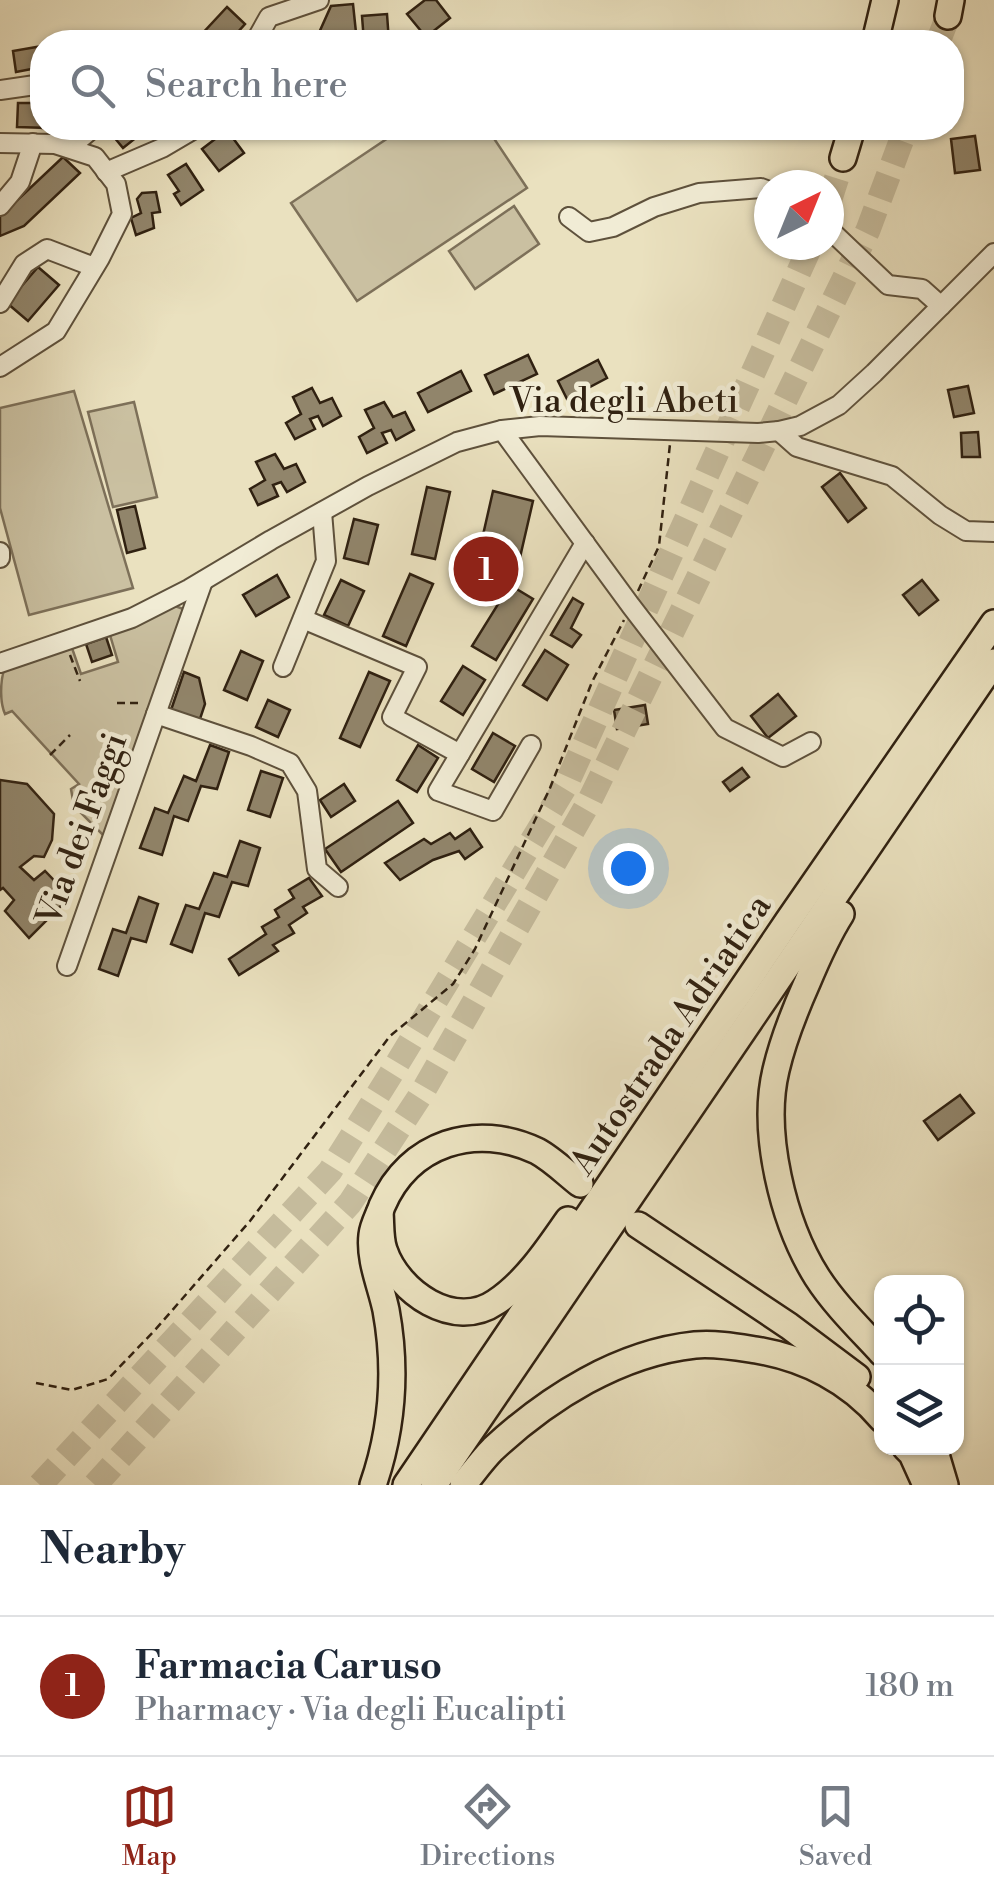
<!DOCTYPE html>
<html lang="en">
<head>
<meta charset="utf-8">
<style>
  :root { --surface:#fff; --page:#f2f2f3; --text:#1f2937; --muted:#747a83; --line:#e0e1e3; --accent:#8f2418 }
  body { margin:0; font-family:"Libre Bodoni",serif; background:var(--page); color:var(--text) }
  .controls { position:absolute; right:30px; bottom:30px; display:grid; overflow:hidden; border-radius:20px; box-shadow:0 2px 8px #0004 }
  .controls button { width:90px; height:90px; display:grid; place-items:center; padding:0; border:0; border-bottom:2px solid var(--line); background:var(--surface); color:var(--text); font:50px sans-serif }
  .compass { position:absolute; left:754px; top:170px; width:90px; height:90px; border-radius:50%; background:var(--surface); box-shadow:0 2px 8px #0004; rotate:43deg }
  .you { position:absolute; left:628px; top:868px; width:35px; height:35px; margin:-25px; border:8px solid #fff; border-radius:50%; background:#1a73e8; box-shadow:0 0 0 15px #1a73e833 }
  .badge { display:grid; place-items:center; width:65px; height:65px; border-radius:50%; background:var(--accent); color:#fff; font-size:32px; font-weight:700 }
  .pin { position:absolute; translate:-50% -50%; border:5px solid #fff; box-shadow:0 2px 10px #0006 }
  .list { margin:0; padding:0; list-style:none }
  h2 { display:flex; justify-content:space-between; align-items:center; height:130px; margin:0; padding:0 40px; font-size:42px }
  h2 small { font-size:32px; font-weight:400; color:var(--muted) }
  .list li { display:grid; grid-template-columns:65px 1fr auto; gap:30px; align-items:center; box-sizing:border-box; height:140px; padding:0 40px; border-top:2px solid var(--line) }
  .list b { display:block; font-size:38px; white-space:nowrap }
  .list p { margin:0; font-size:32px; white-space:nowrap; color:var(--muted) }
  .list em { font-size:32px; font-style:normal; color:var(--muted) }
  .icon { flex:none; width:55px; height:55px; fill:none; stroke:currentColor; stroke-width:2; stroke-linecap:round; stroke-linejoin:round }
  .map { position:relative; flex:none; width:994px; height:1485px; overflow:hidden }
  .search { position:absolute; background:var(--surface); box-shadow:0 2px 8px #0004; left:30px; right:30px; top:30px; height:110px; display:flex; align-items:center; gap:25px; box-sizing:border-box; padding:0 35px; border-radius:40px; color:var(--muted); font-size:38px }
  .sheet { height:270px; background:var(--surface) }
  nav { display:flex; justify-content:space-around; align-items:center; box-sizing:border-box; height:140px; border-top:2px solid var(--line); background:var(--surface); font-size:28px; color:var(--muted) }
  nav a { display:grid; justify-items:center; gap:5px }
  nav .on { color:var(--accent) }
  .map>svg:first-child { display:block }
  .green { fill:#cac0a1; stroke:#7d7059; stroke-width:2.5 }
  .building { fill:#91856b; stroke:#302111; stroke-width:2.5 }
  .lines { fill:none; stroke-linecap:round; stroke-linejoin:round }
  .highway-tunnel { stroke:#c5bb9c; stroke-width:25; stroke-dasharray:25 12; stroke-linecap:butt }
  .minor-casing { stroke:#5e513c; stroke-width:22 }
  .highway-casing { stroke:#302111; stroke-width:30 }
  .path { stroke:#302111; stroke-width:2.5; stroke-dasharray:8 5; stroke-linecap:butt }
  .minor { stroke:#f1ecd5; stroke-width:18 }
  .highway { stroke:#eae1bf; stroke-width:25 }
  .labels { text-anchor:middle; stroke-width:9; stroke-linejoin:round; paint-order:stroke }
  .street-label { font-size:35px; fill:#302111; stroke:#f1ecd5 }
</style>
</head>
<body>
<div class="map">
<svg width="994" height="1485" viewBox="0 0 994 1485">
  <rect width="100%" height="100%" fill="#eae1bf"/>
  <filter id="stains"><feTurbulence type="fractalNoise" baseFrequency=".002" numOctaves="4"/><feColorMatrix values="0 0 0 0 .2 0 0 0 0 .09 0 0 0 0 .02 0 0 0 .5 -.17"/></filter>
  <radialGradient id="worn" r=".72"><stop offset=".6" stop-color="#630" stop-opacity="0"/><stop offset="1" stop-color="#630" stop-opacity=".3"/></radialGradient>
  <g class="green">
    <polygon points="403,128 487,128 527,188 357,301 291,203"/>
    <polygon points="514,206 539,244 475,289 449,251"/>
    <polygon points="74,391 133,588 29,615 0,508 0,408"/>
    <polygon points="134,402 157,497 113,507 88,412"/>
    <path d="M175 606 186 610 106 838 74 806 71 789 79 784 12 711 5 714C0 703 0 683 4 670L72 648 81 674 118 662 110 635Z"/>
  </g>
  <g class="building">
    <polygon points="425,0 436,0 450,18 426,37 407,14"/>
    <polygon points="353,4 357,42 322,42 318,35 331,6"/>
    <polygon points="227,7 245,24 229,42 209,42 201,35"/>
    <polygon points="387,14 389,42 364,42 362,16"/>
    <polygon points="42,46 42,67 16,72 13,51"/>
    <polygon points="18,103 42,103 42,128 50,128 17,127"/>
    <polygon points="113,128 146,128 147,129 123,148 109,131"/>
    <polygon points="227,130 244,153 219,171 202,149"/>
    <polygon points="975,136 980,170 955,173 951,139"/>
    <polygon points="63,157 80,173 24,226 0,236 0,212 8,209"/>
    <polygon points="186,164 203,190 181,205 174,194 179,191 168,175"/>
    <polygon points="156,192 160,212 152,213 154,228 136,235 131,218 141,213 137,199 142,193"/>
    <polygon points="38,267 59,285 28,321 7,303"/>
    <polygon points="528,355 537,374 494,394 485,375"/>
    <polygon points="598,360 607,378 567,399 558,381"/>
    <polygon points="461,371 471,391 428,412 418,393"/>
    <polygon points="968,386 974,413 954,417 948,390"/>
    <polygon points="312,388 320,403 332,398 341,416 323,426 318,416 310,419 315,429 295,439 286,423 301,414 293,397"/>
    <polygon points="384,402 393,417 405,412 414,430 396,440 391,430 382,433 387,443 367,453 359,437 374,428 365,410"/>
    <polygon points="978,432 980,457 962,457 961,433"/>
    <polygon points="275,454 284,469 296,464 305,482 287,492 281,482 273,485 278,496 258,505 250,489 265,480 256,462"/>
    <polygon points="840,473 866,508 848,522 822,487"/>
    <polygon points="427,487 450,492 435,559 412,554"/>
    <polygon points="493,491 533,501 518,566 494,561 489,578 465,573 469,554 478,557"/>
    <polygon points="135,506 145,548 127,553 117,510"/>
    <polygon points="354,519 378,525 368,564 344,558"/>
    <polygon points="410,574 433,584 406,646 383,636"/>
    <polygon points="277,575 289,597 256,616 243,595"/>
    <polygon points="341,580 364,591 348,626 324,615"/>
    <polygon points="922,580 938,600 919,615 903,595"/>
    <polygon points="510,585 533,599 496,660 472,646"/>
    <polygon points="573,598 583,604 571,628 581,635 572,647 551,635"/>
    <polygon points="106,637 112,655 92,662 86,644"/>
    <polygon points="545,650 568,665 547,700 523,685"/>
    <polygon points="241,651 263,661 247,700 224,690"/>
    <polygon points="463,666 485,680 463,715 441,701"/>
    <polygon points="184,672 199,678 205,704 200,719 171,710"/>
    <polygon points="369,672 390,681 360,747 340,738"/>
    <polygon points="778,694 796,716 768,738 751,716"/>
    <polygon points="268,700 290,710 278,737 256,727"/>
    <polygon points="645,705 648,724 617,729 614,710"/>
    <polygon points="493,733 515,746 494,782 472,769"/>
    <polygon points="210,745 229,752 217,789 201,786 188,821 174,816 162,855 140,848 155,808 168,813 184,776 196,781"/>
    <polygon points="418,745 438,758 417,792 397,780"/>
    <polygon points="742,768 749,777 730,791 723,782"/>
    <polygon points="261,771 283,778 270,817 248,810"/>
    <polygon points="0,780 27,784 54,814 52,840 44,857 34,856 20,867 34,880 45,871 70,897 29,938 5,911 14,900 3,888 0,890"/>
    <polygon points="344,784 355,801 331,817 320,800"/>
    <polygon points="398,801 413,823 341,872 325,849"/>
    <polygon points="470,829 482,847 465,859 459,851 433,860 400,880 385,863 424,839 431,844 450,833 455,839"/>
    <polygon points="240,841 260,848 248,886 232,882 219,917 205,913 192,952 171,944 186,905 199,909 214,873 227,877"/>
    <polygon points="309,878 322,896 303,907 307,913 289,925 294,933 273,945 278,951 239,975 229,959 266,934 262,927 279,917 275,910 294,898 289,890"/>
    <polygon points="139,897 158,904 146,942 131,938 118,976 99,969 113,929 126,933"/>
    <polygon points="960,1095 974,1113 938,1140 924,1121"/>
  </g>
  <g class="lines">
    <g class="highway-tunnel">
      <polyline points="938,42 948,16"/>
      <polyline points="829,202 843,158"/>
      <polyline points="40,1485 330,1171 394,1069 566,785 811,245"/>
      <polyline points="95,1485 350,1203 422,1093 589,802 868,230 906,128"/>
    </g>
    <g class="minor-casing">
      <g id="minor">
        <polyline points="255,42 269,17 319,0"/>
        <polyline points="0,90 42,84"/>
        <polyline points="0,143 55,144 95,157 116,184 122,214 100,258 56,331 0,367"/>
        <polyline points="69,148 93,128"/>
        <polyline points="106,172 162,148 196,128"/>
        <polyline points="0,206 20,182 33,143"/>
        <polyline points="569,217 589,232 613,227 654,207 699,193 761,188 769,191"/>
        <polyline points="829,229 888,285 922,289 941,306"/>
        <polyline points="0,303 24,264 47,249 94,267"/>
        <polyline points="502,430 631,606 725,728 783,757 811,742"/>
        <polyline points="779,431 797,447 892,476 940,515 966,531 994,532"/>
        <polyline points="0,552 0,558"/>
        <polyline points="303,619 417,667 392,717 460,754 585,543"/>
        <polyline points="0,663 132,618 189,589 271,540 368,486 457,442 502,430 540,426 758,433 779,431 800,426 839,405 874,373 994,253"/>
        <polyline points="283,667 326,561 322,512"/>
        <polyline points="156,714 251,746 290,763 307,791 317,869 338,887"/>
        <polyline points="460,754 438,791 493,811 531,745"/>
        <polyline points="67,966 203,581"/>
      </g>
    </g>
    <g class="highway-casing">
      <g id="highway">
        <polyline points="948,16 951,0"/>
        <polyline points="875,42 885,0"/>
        <polyline points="843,158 852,128"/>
        <path d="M841 914C827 936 817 959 807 983 795 1010 783 1040 776 1070 761 1132 783 1223 817 1277 835 1305 860 1329 882 1353"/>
        <path d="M380 1212C381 1224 380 1239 384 1250 398 1292 454 1331 496 1302 525 1283 548 1249 568 1220"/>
        <polyline points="638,1225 789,1326 857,1377"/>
        <polyline points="906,1448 912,1454 926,1485"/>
        <polyline points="934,1448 945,1485"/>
        <path d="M373 1485C393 1427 397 1370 386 1310 381 1286 369 1260 372 1235 373 1225 379 1215 382 1206 409 1143 476 1122 537 1151 552 1159 566 1173 580 1184"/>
        <polyline points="406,1485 788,921 994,623"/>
        <polyline points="434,1485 994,662"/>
        <path d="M463 1485C473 1473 482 1460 493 1449 548 1398 619 1353 695 1345 715 1343 737 1347 756 1350 805 1358 850 1381 882 1419"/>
      </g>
    </g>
    <g class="path">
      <polyline points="638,591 659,546 670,444"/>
      <polyline points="70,655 80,681"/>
      <polyline points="117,703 143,703"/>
      <polyline points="50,755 70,735"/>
      <polyline points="36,1383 72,1390 108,1379 155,1330 250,1221 390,1036 453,984 475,949 550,788 592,682 624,620"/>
    </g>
    <use href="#minor" class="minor"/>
    <use href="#highway" class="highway"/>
  </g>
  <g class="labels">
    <g class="street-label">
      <text x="624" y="412">Via degli Abeti</text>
      <text transform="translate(81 829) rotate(-70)" y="12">Via dei Faggi</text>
      <text transform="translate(670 1034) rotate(-56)" y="12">Autostrada Adriatica</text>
    </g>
  </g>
  <rect width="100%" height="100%" filter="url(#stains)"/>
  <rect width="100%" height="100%" fill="url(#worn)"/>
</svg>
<div class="controls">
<button><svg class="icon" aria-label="locate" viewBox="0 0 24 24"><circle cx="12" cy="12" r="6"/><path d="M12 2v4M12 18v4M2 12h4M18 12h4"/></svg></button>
<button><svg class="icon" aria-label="layers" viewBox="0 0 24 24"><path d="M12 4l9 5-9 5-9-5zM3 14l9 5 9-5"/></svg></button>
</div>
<svg class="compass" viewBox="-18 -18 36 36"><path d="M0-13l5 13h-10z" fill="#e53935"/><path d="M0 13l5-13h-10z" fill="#747a83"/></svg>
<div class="you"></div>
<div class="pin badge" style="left:486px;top:569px">1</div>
<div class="search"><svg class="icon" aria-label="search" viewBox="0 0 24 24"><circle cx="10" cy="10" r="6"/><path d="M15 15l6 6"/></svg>Search here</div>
</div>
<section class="sheet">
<h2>Nearby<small></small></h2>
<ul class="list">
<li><span class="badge">1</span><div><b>Farmacia Caruso</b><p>Pharmacy · Via degli Eucalipti</p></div><em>180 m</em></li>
</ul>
</section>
<nav>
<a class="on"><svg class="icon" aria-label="map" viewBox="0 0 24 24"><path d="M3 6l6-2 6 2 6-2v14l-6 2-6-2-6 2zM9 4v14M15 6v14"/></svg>Map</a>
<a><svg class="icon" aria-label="directions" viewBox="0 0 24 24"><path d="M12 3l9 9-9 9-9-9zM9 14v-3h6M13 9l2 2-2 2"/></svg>Directions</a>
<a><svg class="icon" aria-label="saved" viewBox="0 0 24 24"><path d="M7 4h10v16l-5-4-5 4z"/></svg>Saved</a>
</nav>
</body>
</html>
